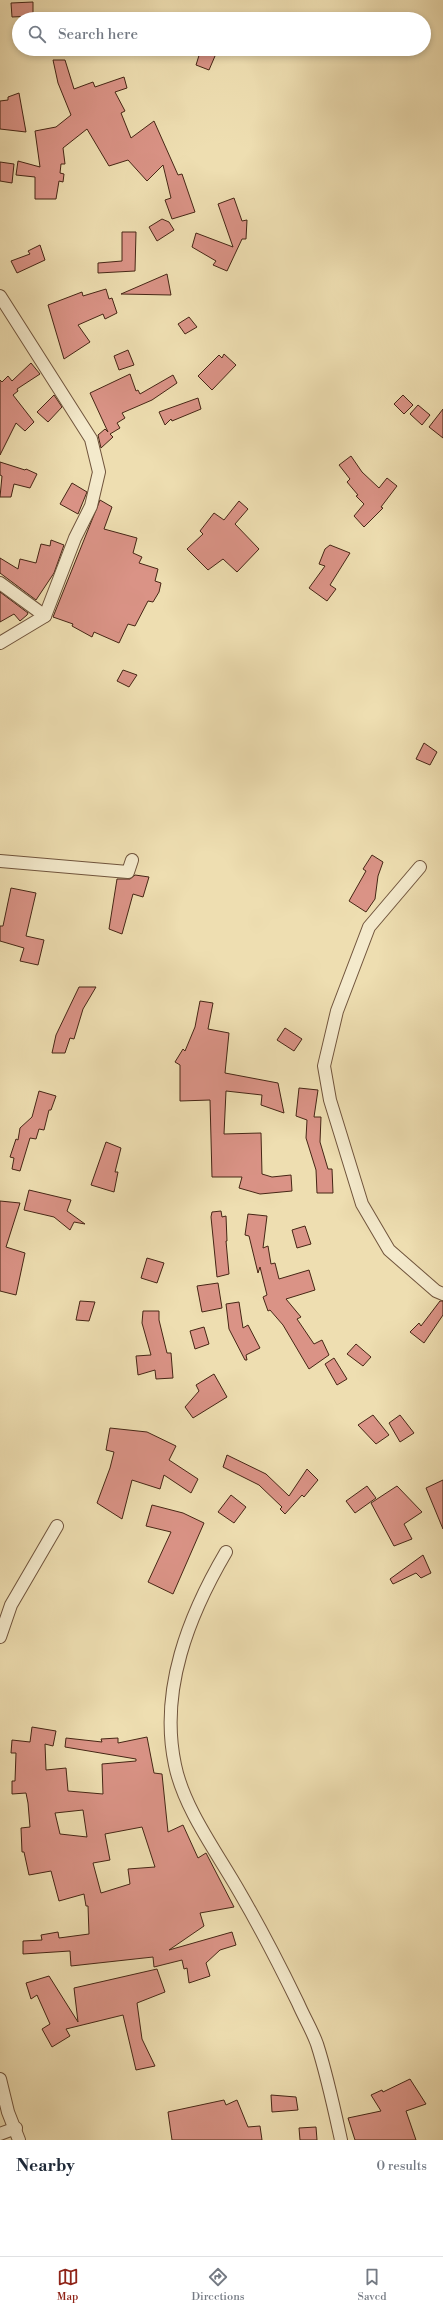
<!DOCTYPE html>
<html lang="en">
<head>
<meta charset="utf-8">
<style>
  :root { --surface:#fff; --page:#f2f2f3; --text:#1f2937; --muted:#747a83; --line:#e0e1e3; --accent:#8f2418 }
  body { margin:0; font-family:"Libre Bodoni",serif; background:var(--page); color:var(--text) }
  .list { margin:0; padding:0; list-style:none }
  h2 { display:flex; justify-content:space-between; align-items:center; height:52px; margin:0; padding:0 16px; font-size:17px }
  h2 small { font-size:13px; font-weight:400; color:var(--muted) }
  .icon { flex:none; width:22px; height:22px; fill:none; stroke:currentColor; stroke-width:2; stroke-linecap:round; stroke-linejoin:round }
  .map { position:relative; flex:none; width:443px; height:2140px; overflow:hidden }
  .search { position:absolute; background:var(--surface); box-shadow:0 2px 6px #0003; left:12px; right:12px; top:12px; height:44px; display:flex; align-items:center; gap:10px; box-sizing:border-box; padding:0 14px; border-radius:22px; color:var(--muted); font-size:15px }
  .sheet { height:116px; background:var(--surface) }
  nav { display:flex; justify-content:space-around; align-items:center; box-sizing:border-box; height:56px; border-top:1px solid var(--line); background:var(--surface); font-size:11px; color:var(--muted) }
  nav a { display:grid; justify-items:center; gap:2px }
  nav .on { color:var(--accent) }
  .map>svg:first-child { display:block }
  .building { fill:#da9386; stroke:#462615; fill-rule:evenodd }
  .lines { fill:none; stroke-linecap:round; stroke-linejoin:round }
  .minor-casing { stroke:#70543c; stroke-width:14 }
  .minor { stroke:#f4eacc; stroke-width:12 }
</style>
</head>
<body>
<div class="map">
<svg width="443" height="2140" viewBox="0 0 443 2140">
  <rect width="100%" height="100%" fill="#eedeb1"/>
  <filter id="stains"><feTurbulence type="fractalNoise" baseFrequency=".005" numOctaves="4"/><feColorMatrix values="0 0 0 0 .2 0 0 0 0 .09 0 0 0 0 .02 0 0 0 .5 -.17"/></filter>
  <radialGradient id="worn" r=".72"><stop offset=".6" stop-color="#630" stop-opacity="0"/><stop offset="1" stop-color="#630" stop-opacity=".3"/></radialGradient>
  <g class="building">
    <polygon points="33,2 33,16 12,17 11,3"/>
    <polygon points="201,49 218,49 209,70 196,65"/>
    <polygon points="53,60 65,60 74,89 93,82 95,87 124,77 127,88 115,92 125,111 121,113 131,138 154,121 178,175 182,174 195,212 172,219 165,200 171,198 163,165 147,181 128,160 109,166 87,129 63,148 65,164 61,164 60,173 64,174 63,182 59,181 56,199 35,199 35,177 16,175 18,161 40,167 35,131 56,127 71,115 58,83"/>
    <polygon points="19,93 26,132 0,129 0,101 8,100 8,97"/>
    <polygon points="0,162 14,164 12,183 0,181"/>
    <polygon points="234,198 242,221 247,220 246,239 242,239 227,271 213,265 216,261 192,247 196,233 233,247 218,204"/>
    <polygon points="162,219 169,222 174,230 157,241 149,227"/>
    <polygon points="122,232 136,232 135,271 98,273 98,263 122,261"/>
    <polygon points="40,245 45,260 17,273 11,261 30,254 28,251"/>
    <polygon points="167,274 171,295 121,294"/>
    <polygon points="106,289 109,299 112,298 117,313 105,319 103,314 78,325 90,342 64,359 48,305 82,292 83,296"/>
    <polygon points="189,317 197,327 185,334 178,324"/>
    <polygon points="128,350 134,365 119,370 114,356"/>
    <polygon points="224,354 236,365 212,390 198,376 219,355 222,358"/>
    <polygon points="31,363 40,374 17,389 18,391 13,395 34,422 25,431 16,423 0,455 0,380 2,382 8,376 12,381"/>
    <polygon points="130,374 136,391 138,390 140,394 173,375 177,383 152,400 122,413 125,418 117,423 120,428 110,434 113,437 101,448 98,435 105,429 108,432 90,393"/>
    <polygon points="54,395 62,407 48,422 37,412"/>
    <polygon points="403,395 413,405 404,414 394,404"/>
    <polygon points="198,398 201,409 172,421 171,419 165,425 159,412"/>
    <polygon points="418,405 430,415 422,425 410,414"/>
    <polygon points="443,409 443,438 429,427"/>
    <polygon points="351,456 362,472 379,488 387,478 397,486 381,507 383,508 364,527 354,516 364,504 356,496 358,495 347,482 350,479 339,465"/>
    <polygon points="0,462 25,470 26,469 37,474 30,488 14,484 11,497 0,497 2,476 0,475"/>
    <polygon points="72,483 87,492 78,514 60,504"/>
    <polygon points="100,500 112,507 104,529 137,538 133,553 142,557 139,563 158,569 155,581 161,583 159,592 153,602 148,601 135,626 128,624 119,643 94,632 92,637 72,626 73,624 53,617"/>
    <polygon points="239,501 248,509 235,524 259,549 237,572 223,559 208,570 187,549 203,534 200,531 214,513 224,520"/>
    <polygon points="51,540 64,545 54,573 36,600 0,573 0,558 18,569 20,559 36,563 41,544 50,546"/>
    <polygon points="330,545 350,553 330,585 336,589 327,601 309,588 325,566 319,564 325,549"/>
    <polygon points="0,592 28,613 27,615 20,621 14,614 0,622"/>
    <polygon points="123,670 137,675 129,687 117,681"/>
    <polygon points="424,743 437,752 430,765 416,759"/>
    <polygon points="372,855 383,862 378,876 375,899 366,912 349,901 366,871 363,869"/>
    <polygon points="135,875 149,877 143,897 133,894 122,934 109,929 117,879 130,879"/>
    <polygon points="11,888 36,893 26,936 44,940 38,965 20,961 24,948 0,941 0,926 3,926"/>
    <polygon points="79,987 96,987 83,1009 74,1039 70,1038 65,1053 52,1053 56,1035"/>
    <polygon points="200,1001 213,1003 208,1029 229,1033 225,1073 278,1083 284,1113 261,1105 262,1095 226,1091 224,1134 261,1133 262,1174 272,1177 291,1175 292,1191 260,1194 239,1188 242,1177 212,1177 210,1100 180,1101 180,1065 175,1062 183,1049 185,1051 195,1027"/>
    <polygon points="285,1028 302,1039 294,1051 277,1040"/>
    <polygon points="299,1088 318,1090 314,1117 321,1117 320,1142 328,1169 332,1169 333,1193 317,1193 316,1170 306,1138 307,1120 296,1116"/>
    <polygon points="39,1091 56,1096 51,1110 49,1110 44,1130 39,1129 36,1139 30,1138 20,1171 12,1169 14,1158 10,1157 16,1139 18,1140 20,1128 32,1117"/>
    <polygon points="106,1142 121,1148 115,1172 118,1172 114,1192 91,1185"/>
    <polygon points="29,1190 71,1200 67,1211 85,1224 74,1222 70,1230 54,1217 24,1210"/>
    <polygon points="0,1201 20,1203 6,1247 25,1253 16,1295 0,1291"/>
    <polygon points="221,1211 222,1217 226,1216 227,1241 226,1241 229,1274 217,1277 211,1217 212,1212"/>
    <polygon points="248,1214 267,1216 263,1248 268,1246 271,1264 275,1263 279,1279 309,1270 315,1290 286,1299 301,1317 297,1319 314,1344 322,1340 329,1355 309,1369 283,1325 270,1310 268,1311 263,1297 267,1295 260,1267 258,1273 249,1236 245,1235"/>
    <polygon points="305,1226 311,1244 297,1248 292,1230"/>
    <polygon points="147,1258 164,1263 157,1283 141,1278"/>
    <polygon points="218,1283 222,1308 202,1312 197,1286"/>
    <polygon points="80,1301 95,1302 89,1321 76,1320"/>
    <polygon points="440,1301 443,1301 443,1315 424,1343 410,1332 419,1323 421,1326"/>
    <polygon points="239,1302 243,1328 248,1325 260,1348 246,1355 247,1360 245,1360 229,1329 226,1304"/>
    <polygon points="143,1311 159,1311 159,1320 167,1353 171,1353 173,1378 156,1379 155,1370 138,1375 136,1356 151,1355 142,1323"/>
    <polygon points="204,1327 209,1344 195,1349 190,1331"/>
    <polygon points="356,1344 371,1357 363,1366 347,1354"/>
    <polygon points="334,1358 347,1379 337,1385 325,1364"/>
    <polygon points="214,1374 227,1397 193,1418 185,1407 199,1391 196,1385"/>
    <polygon points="373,1415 389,1435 376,1444 358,1425"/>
    <polygon points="400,1415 414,1433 400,1442 389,1423"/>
    <polygon points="110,1428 147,1432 176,1446 169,1460 198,1479 191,1493 164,1475 160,1489 132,1480 122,1519 97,1503 110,1468 114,1452 106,1450"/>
    <polygon points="227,1455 266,1474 289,1496 307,1469 318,1480 304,1497 302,1495 285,1514 280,1509 282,1507 259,1485 223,1467"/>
    <polygon points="443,1480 443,1529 426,1488"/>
    <polygon points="367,1486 376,1498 355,1513 346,1501"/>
    <polygon points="397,1486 422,1512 404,1524 412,1539 394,1546 371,1503"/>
    <polygon points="231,1495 246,1507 234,1523 218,1512"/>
    <polygon points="152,1505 183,1513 204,1523 173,1594 148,1582 171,1532 146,1526"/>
    <polygon points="423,1555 431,1573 421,1578 416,1573 393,1584 390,1579"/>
    <path d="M32 1727 56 1731 53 1746 45 1744 46 1770 66 1768 68 1791 103 1794 102 1764 136 1761V1759L65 1747 66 1738 102 1742 101 1739 118 1738V1743L147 1737 154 1773 162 1774 168 1832 183 1825 198 1858 206 1853 234 1907 200 1913 204 1926 169 1950 232 1932 236 1945 220 1950 206 1963 210 1976 189 1983 187 1968 184 1969 182 1960 154 1967 153 1957 71 1966 70 1951 23 1954V1941L42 1940 41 1935 58 1932 59 1938 89 1934 88 1906H86L84 1894 59 1901 51 1871 29 1875 24 1852H22L21 1828 30 1827 28 1803 26 1793 12 1794V1781H15L16 1753H11L12 1740 30 1742ZM83 1810 87 1837 60 1834 55 1813ZM142 1827 155 1867 128 1869 130 1884 101 1893 93 1863 110 1860 105 1834Z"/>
    <polygon points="157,1969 165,1992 137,2003 142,2039 155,2066 136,2070 123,2015 66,2029 70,2036 52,2047 42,2029 50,2024 37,1995 31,1999 26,1983 49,1976 78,2022 74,1988"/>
    <polygon points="410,2079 426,2104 406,2111 416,2140 355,2140 348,2118 381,2111 371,2095 382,2090 383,2092"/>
    <polygon points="271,2095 296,2097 298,2110 272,2112"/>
    <polygon points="224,2100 226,2105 237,2100 248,2127 260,2126 262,2140 172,2140 168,2112"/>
    <polygon points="316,2127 317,2140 300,2140 299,2128"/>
  </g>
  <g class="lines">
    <g class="minor-casing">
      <g id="minor">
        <polyline points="0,296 91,439 99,472 91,506 75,538 45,616 0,643"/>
        <polyline points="0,583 45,616"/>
        <polyline points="0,861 128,872 132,860"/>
        <polyline points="420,867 369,927 337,1011 324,1066 330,1100 362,1204 389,1250 436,1291 443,1294"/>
        <path d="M226 1552C189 1615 159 1690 175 1765 184 1809 218 1854 240 1893 261 1929 280 1966 298 2003 304 2017 312 2030 317 2044 327 2075 334 2108 341 2140"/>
        <polyline points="0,1637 11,1605 57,1526"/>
        <polyline points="0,2079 8,2112 19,2140"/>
        <polyline points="0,2134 16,2128"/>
      </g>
    </g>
    <use href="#minor" class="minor"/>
  </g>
  <rect width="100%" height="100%" filter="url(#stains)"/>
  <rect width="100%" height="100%" fill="url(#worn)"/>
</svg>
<div class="search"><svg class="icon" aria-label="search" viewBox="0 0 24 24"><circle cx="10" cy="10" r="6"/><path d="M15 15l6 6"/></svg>Search here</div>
</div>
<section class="sheet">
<h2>Nearby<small>0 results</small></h2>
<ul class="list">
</ul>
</section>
<nav>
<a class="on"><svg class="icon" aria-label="map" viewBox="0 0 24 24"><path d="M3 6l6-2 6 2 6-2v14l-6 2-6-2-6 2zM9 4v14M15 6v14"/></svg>Map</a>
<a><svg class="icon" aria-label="directions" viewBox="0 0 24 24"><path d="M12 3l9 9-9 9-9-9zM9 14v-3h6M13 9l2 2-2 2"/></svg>Directions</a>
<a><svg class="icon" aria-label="saved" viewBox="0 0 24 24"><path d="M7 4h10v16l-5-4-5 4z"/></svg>Saved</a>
</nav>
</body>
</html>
